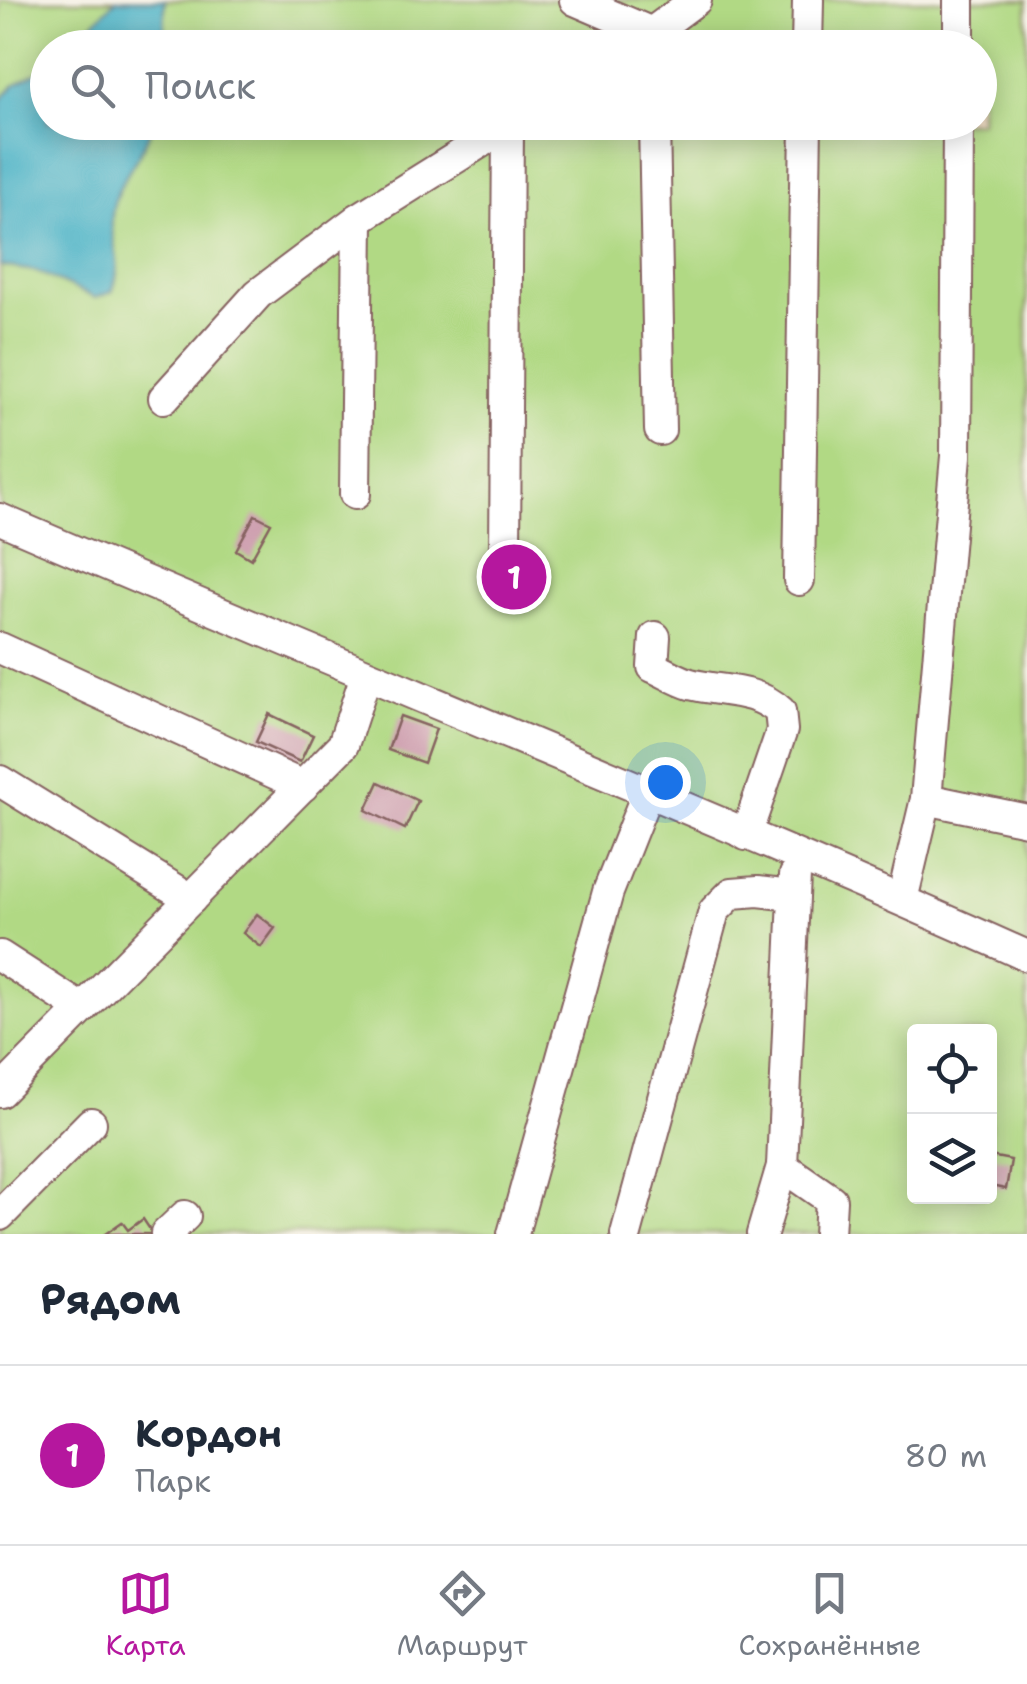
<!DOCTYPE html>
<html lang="ru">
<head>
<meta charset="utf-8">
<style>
  :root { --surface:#fff; --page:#f2f2f3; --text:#1f2937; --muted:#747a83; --line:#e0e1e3; --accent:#b5179e }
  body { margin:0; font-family:"Shantell Sans",sans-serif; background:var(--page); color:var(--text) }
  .controls { position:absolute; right:30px; bottom:30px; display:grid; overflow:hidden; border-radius:10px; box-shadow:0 5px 25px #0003 }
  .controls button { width:90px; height:90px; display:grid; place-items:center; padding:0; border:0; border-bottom:2px solid var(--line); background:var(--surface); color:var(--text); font:50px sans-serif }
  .you { position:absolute; left:665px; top:782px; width:35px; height:35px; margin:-25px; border:8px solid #fff; border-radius:50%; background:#1a73e8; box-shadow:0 0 0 15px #1a73e833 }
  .badge { display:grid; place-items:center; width:65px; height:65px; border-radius:50%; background:var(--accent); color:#fff; font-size:32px; font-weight:700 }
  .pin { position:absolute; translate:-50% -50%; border:5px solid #fff; box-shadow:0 2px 10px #0006 }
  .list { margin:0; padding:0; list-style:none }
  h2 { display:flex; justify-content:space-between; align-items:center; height:130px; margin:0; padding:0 40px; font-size:42px }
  h2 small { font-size:32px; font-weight:400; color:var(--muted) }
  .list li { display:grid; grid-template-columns:65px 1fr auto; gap:30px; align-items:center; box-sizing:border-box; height:180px; padding:0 40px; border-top:2px solid var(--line) }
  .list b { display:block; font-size:38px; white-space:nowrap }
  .list p { margin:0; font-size:32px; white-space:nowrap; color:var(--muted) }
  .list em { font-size:32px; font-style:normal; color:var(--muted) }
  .icon { flex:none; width:55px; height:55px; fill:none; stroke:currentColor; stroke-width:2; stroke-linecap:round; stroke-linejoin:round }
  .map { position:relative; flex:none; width:1027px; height:1234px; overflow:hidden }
  .search { position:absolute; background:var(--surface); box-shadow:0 5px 25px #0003; left:30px; right:30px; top:30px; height:110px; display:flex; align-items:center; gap:25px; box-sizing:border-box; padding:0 35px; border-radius:55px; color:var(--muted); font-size:38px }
  .sheet { height:310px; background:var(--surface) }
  nav { display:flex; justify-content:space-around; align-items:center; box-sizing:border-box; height:140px; border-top:2px solid var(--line); background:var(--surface); font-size:28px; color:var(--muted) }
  nav a { display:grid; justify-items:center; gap:5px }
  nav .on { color:var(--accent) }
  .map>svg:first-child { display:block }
  .green { fill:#b1d984; stroke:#7e7c58; stroke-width:2.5; fill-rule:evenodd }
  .water { fill:#49b2c7; stroke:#4a6879; stroke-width:2.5 }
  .building { fill:#cd9dae }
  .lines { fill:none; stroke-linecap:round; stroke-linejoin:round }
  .minor-casing { stroke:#866261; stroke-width:34 }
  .minor { stroke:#fff; stroke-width:30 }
</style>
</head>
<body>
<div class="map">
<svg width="1027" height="1234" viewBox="0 0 1027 1234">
  <rect width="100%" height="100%" fill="#f7f3e8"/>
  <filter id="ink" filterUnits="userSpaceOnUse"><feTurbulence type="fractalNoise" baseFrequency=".01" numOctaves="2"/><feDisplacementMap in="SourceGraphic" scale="20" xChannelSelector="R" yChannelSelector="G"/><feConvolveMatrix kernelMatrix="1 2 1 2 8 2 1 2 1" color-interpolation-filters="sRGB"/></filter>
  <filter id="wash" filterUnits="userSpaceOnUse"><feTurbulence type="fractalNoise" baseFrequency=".0048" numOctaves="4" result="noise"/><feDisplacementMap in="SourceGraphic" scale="40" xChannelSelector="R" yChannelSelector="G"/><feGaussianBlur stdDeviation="2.25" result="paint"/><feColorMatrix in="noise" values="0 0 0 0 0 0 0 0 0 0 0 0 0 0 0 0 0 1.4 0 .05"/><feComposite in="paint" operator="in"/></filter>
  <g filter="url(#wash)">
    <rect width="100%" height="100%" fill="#f4dfc4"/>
    <path class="green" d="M0 0H1027V1234H0ZM48 48H980V122H48ZM914 1032H990V1196H914Z"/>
    <g class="water">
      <polygon points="116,0 165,0 164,47 70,47"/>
      <path d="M47 67 48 122 152 123C146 153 119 177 113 208 107 242 126 257 112 292L95 298 36 271 0 266V100L16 84Z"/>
    </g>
    <g id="blocks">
      <g class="building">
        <polygon points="255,515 271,523 251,559 236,550"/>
        <polygon points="269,714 313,735 300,762 256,742"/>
        <polygon points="400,716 436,729 424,763 388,750"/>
        <polygon points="379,782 418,801 405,829 366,810"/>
        <polygon points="257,914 275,928 261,947 243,933"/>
        <polygon points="990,1156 1011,1160 1006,1189 990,1186"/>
        <polygon points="143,1219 153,1234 105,1234 122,1222 128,1230"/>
      </g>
    </g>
  </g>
  <g filter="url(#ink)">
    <use href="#blocks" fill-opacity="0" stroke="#866261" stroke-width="2.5"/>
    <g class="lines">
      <g class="minor-casing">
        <g id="minor">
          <polyline points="575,0 652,33 653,48"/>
          <polyline points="631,48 696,0"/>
          <polyline points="807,48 808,0"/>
          <polyline points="959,48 959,0"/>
          <polyline points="654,122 660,430"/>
          <polyline points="164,398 258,294 358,219 513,122"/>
          <polyline points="355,494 358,219"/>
          <path d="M0 519C342 667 687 804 1027 956"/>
          <polyline points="505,553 508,125"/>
          <polyline points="799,580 806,122"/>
          <path d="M655 637 653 667C665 672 677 680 690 684 721 692 755 688 780 711L782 730 746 835"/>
          <polyline points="0,648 303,786"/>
          <polyline points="0,781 191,899"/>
          <polyline points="926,799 1027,820"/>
          <polyline points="902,900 926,799 956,456 958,122"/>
          <polyline points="0,956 82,1009"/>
          <polyline points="0,1092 343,745 366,675"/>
          <polyline points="782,1166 831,1200 829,1234"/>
          <polyline points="0,1215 91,1123"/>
          <polyline points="166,1234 185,1216"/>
          <polyline points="513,1234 608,892 648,791"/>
          <polyline points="626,1234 714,911 732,893 758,891 792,895"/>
          <polyline points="762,1234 782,1166 795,875"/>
        </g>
      </g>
      <use href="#minor" class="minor"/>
    </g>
  </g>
</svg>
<div class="controls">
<button><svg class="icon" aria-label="locate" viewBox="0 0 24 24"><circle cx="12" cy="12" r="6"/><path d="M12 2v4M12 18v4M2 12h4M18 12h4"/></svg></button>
<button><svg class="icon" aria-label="layers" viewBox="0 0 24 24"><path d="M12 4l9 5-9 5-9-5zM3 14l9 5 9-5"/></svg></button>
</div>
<div class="you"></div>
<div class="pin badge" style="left:514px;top:577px">1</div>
<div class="search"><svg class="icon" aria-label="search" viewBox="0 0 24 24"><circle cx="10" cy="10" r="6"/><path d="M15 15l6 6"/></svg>Поиск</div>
</div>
<section class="sheet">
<h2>Рядом<small></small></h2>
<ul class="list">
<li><span class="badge">1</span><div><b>Кордон</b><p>Парк</p></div><em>80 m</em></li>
</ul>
</section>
<nav>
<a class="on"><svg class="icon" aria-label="map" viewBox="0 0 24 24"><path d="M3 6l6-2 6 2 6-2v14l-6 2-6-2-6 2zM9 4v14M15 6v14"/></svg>Карта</a>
<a><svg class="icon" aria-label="directions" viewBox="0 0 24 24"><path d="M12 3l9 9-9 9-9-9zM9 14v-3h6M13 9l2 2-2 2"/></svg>Маршрут</a>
<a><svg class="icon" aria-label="saved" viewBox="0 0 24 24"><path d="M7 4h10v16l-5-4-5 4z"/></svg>Сохранённые</a>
</nav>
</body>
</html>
